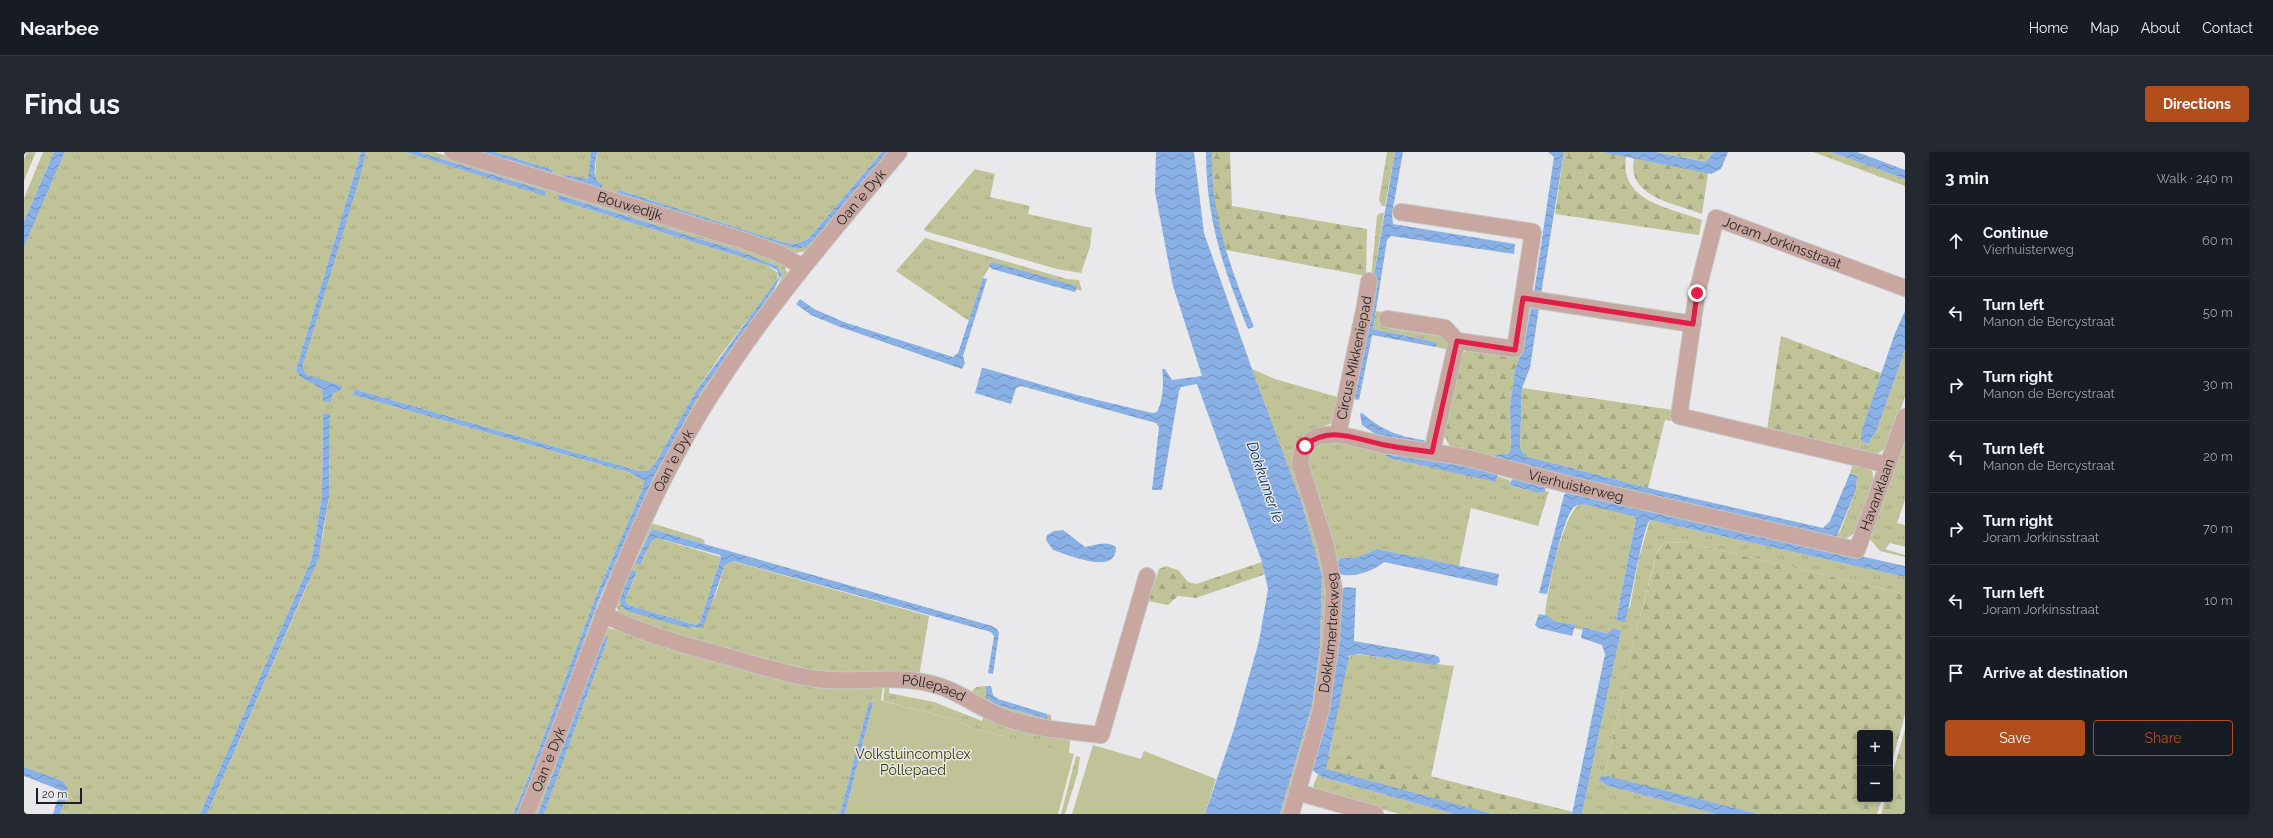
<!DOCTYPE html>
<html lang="en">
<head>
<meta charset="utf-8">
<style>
  :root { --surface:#171b24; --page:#242831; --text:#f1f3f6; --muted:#9ea1a6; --line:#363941; --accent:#b24e1c }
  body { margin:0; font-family:Raleway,sans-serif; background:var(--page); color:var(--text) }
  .controls { position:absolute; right:12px; bottom:12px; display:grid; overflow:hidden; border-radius:4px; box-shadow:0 2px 6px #0003 }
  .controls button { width:36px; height:36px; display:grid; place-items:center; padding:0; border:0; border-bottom:1px solid var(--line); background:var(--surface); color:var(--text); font:20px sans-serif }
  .scale { position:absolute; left:12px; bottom:10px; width:46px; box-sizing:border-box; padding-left:4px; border:2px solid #1f1f20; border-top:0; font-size:11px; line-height:14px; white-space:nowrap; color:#1f1f20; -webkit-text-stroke:3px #e9e9eb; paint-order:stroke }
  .stop { position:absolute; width:12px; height:12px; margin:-9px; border:3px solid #e11d48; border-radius:50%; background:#fff }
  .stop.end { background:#e11d48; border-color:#fff; box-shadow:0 1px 4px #0008 }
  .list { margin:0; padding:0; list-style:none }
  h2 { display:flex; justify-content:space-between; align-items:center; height:52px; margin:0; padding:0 16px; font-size:17px }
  h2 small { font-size:13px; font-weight:400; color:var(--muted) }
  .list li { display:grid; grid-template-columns:26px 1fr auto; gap:12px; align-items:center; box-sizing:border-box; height:72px; padding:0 16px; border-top:1px solid var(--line) }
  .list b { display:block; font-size:15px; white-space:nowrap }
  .list p { margin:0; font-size:13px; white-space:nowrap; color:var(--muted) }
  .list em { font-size:13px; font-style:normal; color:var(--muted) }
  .actions { display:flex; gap:8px; padding:12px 16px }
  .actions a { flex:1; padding:9px 0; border:1px solid var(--accent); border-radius:4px; text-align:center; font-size:14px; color:var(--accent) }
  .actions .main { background:var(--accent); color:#fff }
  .icon { flex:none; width:22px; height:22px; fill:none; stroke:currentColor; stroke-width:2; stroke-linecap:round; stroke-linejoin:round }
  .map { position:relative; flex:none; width:1881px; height:662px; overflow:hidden; border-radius:4px }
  header { display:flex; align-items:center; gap:24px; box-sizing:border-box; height:56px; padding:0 20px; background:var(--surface); border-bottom:1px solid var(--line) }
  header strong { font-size:19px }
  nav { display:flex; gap:22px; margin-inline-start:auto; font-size:14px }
  .intro { display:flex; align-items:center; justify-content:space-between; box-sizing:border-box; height:96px; padding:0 24px }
  h1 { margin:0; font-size:28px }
  .button { padding:10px 18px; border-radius:4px; background:var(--accent); color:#fff; font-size:14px; font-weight:700 }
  main { display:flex; gap:24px; padding:0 24px }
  aside { flex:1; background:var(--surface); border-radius:4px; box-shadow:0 2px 6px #0003 }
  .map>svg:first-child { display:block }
  .grass { fill:url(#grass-tufts) }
  .forest { fill:url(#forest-firs) }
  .green { fill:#c0c398 }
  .water { fill:url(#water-waves) }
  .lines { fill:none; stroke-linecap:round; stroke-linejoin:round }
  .minor-casing { stroke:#c5c5c6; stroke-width:18 }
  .minor { stroke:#c7a79f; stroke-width:16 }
  .route { stroke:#e11d48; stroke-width:5 }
  .labels { text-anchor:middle; stroke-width:3; stroke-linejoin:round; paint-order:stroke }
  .street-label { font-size:14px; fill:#1f1f20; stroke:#e9e9eb }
  .park-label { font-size:14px; fill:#373802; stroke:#e9e9eb }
  .water-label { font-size:15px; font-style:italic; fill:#0c3363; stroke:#e9e9eb }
</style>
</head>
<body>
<header>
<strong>Nearbee</strong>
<nav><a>Home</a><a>Map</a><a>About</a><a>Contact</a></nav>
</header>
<div class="intro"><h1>Find us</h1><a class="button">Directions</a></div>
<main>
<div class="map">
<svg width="1881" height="662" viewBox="0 0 1881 662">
  <defs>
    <pattern id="grass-tufts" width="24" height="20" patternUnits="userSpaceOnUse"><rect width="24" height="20" fill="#c0c398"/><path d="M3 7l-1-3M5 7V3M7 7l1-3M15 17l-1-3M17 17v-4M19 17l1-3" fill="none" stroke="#a5a783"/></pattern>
    <pattern id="forest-firs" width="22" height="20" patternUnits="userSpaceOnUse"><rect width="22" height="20" fill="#c0c398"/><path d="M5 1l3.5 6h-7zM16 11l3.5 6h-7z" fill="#a5a783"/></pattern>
    <pattern id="water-waves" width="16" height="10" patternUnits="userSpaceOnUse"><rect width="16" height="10" fill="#8ab1e6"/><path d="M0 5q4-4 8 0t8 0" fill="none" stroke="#708fba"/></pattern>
  </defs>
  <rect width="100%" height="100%" fill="#e9e9eb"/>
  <g class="grass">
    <polygon points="3,0 12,0 0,29 0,7"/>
    <polygon points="19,0 30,0 0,69 0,46"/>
    <path d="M41 0H337L272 218 275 224 295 234 307 250 309 240 314 239 284 223 281 221 279 213 342 0H381L521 43 522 39 395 0H410L747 104 760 113 764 123 671 260 498 662H493L505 635C555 502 601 364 676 241 699 203 730 169 755 131L758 122 753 114 715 99 535 43 534 48 743 113 754 121 753 129 696 204 672 239 632 310 624 319H615L330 237 329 243 607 321 620 329 618 338 572 444 501 634 489 662H183L284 432 299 384 305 345 306 262H299L298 344 288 406 176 662H36C40 651 49 638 39 629L0 615V95Z"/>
    <polygon points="471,0 567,0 565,26 562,27 574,31 571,27 573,0 858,0 784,87 772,92 758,90 595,38 592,42 773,97 799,78 864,0 868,0 783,99 771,101 528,23 529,18"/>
    <polygon points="1363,0 1371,0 1361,54 1358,54 1355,48"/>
    <polygon points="1789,0 1807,0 1881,27 1881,34"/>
    <polygon points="951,17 971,22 966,45 1006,54 1004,62 1068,76 1066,95 1057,121 1033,117 901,79 900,77"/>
    <polygon points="1357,61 1360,61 1330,247 1329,252 1326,252 1345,149 1353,63"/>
    <polygon points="901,86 1043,127 1055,128 1058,139 968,111 959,126 945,169 872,119"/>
    <polygon points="1352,159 1359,160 1368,173 1368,177 1422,185 1425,198 1412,195 1412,190 1349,177"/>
    <polygon points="1881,198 1881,245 1863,295 1852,303 1834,299 1837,289 1845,292 1848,285 1851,283"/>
    <polygon points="1228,217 1251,227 1317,246 1311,270 1284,281 1271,296 1305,423 1297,536 1262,662 1256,662 1288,553 1296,495 1298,423 1277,349"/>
    <path d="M1420 272C1427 287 1439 296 1455 301 1463 304 1470 303 1476 309L1575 334 1712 362 1736 371 1802 386 1808 387 1816 380 1832 338 1833 324 1826 321 1829 312 1841 315 1848 319C1853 330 1839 374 1829 382 1823 387 1816 389 1809 390L1733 373 1706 364 1548 330 1434 300C1423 294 1419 284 1420 272Z"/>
    <polygon points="1881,285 1881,348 1873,371 1881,373 1881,395 1866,391 1861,397 1881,403 1881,405 1856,399 1845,386"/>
    <polygon points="1307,286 1368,298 1362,304 1365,306 1472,329 1473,324 1486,328 1485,333 1488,334 1516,341 1525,339 1514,374 1447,356 1435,414 1353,397 1334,405 1317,406 1314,409 1306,379 1282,312 1288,295"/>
    <path d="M1556 352C1568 353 1605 357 1612 367L1592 468 1606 455 1615 406 1626 368 1881 425V442L1661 390 1640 391 1633 399 1610 488 1580 624 1574 628 1584 634 1692 662H1558L1597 479 1582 481 1560 475 1559 478 1550 476V473L1530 469 1521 463C1523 442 1538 362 1556 352Z"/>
    <polygon points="624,370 676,386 680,388 681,392 628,377 611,410 616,413 627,390 633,386 697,405 676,470 672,473 604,453 601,448 613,421 609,418 598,456 672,477 692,442 701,413 708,409 905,464 895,525 812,525 634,482 596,462 591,452"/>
    <polygon points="581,475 749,521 859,531 857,549 850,547 849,551 845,551 816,662 520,662 584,486 514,662 506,662"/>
    <polygon points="1329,502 1430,514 1407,625 1306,599 1322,508"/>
    <polygon points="861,531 865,531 865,541 910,550 958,569 961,561 1043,584 1046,589 1045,601 947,576 933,568 859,549"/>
    <path d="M962 534C961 542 963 548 970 552L1022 567 1023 562 1027 563 1028 574 996 567 947 540 952 535Z"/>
    <polygon points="1052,604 1056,605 1054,620 1041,662 1037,662"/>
    <polygon points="1294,622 1298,625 1430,662 1375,662 1296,640 1289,634"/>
  </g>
  <g class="forest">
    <path d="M1188 0H1206L1208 54 1343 77 1342 124 1202 98C1191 66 1187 33 1188 0Z"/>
    <path d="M1540 0H1578L1602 4C1595 50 1645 55 1678 68L1675 83 1531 62Z"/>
    <polygon points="1634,0 1690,0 1682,10"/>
    <path d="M1610 6 1684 21 1678 62C1650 51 1602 45 1610 6Z"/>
    <polygon points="1757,184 1857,221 1834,299 1743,278"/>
    <path d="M1450 197 1497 204 1491 218 1486 254 1487 297 1484 302C1479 303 1473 305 1469 304 1453 303 1423 291 1420 272 1419 264 1434 215 1437 203L1443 198Z"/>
    <polygon points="1498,236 1649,258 1647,269 1641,268 1624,336 1501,304 1496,297"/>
    <polygon points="1661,390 1881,442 1881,563 1866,617 1866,581 1836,581 1836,647 1858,647 1853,662 1735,662 1580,624 1610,488 1633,400 1640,391"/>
    <polygon points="1238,410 1242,422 1172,446 1154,444 1144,453 1124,449 1135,417 1142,414 1154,418 1164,430 1172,432"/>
    <polygon points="1881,577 1881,662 1857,662 1861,647 1866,647 1866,631"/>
    <polygon points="1306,599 1549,660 1548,662 1469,662 1303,619 1301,614"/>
  </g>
  <g class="green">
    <polygon points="850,547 933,568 947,576 1050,602 1034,662 821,662"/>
    <polygon points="1069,593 1117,607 1120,599 1192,627 1181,662 1048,662"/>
  </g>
  <g class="water">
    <polygon points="30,0 41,0 0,95 0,69"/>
    <polygon points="337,0 342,0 335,28 279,213 281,221 284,223 318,234 316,239 309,241 307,250 299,249 298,237 275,224 272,218"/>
    <polygon points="381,0 395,0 522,39 521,44"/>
    <polygon points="453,0 471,0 529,18 528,23"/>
    <path d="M567 0H573C572 12 566 28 579 33L576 37 540 27V23L564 27Z"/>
    <polygon points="858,0 864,0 788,90 781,95 773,97 591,42 595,38 758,90 772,92 784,87"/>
    <path d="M1132 0H1170L1180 81 1228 217 1277 349 1298 423 1296 495 1288 553 1256 662H1181L1210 577 1235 489 1244 437 1238 410 1173 232 1157 235 1155 239 1138 338H1128L1135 275 1132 271 997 234 992 236 987 252 951 241 958 216H960L1053 243 1128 261 1133 260C1139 249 1140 230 1138 217H1141L1148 228 1178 224 1149 134 1131 40Z"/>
    <path d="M1182 0H1188C1186 62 1207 118 1230 175L1224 177C1199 116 1182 67 1182 0Z"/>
    <polygon points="1371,0 1379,0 1368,62 1369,72 1491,92 1490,102 1367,84 1363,88 1349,177 1412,190 1412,195 1348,183 1335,248 1329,247"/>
    <polygon points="1524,0 1540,0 1517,142 1510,141 1530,5"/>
    <polygon points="1578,0 1632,0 1682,10 1690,0 1704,0 1697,17 1687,22"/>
    <polygon points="1807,0 1833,0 1881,18 1881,27"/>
    <polygon points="535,43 715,99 753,114 758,122 749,139 676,241 629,326 576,445 505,636 493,662 489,662 501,634 572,444 618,338 620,329 607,321 329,243 330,237 615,319 624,319 632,310 672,239 755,125 753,118 743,113 534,48"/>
    <polygon points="968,110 1052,134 1052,138 1051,140 968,117 965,114"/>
    <polygon points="959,126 963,127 939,204 941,211 938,217 816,175 787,163 772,152 776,147 790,157 820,170 929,205 934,201"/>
    <polygon points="1507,155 1515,156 1506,216 1498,236 1496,296 1501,304 1624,336 1799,376 1806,369 1826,321 1833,324 1832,338 1813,384 1808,387 1724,368 1712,362 1475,309 1471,305 1472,303 1484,302 1487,297 1486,254 1491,218 1499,197"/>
    <polygon points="1881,159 1881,198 1851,283 1848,285 1845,292 1837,289 1837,281 1871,181"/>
    <path d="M1338 261C1358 278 1375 285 1400 288L1403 291 1402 293 1357 286 1338 273 1336 262Z"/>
    <polygon points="299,262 306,262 305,345 294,408 183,662 176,662 288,406 298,344"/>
    <polygon points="1362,300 1406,304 1474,321 1472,330 1365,306 1362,304"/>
    <polygon points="1489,325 1522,334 1521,340 1515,341 1485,333"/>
    <path d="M1544 339 1881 414V425L1626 368C1618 377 1607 452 1601 470L1592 468 1612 367 1609 364 1563 353C1558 352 1553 352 1549 356 1538 370 1528 423 1523 442L1515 441 1540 343Z"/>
    <polygon points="628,377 968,474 973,477 975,481 969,522 964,521 970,484 967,480 709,409 701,413 679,476 660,475 603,459 597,454 596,445 608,418 613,420 601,448 604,453 672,473 676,470 697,405 696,403 633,386 627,390 616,413 611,411"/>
    <path d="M1039 378 1061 395C1072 393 1082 388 1092 395 1093 425 1043 402 1029 398L1022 388 1023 383 1030 379Z"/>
    <path d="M1353 397 1475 422 1473 434 1360 410C1352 418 1325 428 1315 421L1313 415 1314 409 1317 406 1334 405Z"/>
    <path d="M1322 435 1332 436 1330 489 1410 503 1415 505 1416 510 1411 513 1334 502 1325 504 1302 617 1469 662H1430L1298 625 1288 618C1308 560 1314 499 1317 437Z"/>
    <polygon points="1515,462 1524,464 1530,469 1551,473 1548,484 1514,476 1511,473"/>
    <polygon points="1559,475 1582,481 1587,479 1588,476 1597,479 1558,662 1548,662 1581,502 1578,493 1557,486"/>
    <polygon points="580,485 584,486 520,662 514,662"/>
    <polygon points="962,534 967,534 969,543 974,547 1023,562 1023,567 970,552 962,545"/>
    <polygon points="845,550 849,551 821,662 816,662"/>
    <path d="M0 615 39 629C49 638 40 651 36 662H29L36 638 0 624Z"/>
    <polygon points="1578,624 1583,624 1735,662 1692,662 1584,634 1574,628"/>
  </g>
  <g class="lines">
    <g class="minor-casing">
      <g id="minor">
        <path id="s1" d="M429 0 718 88 754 101 779 115"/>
        <polyline points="1377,60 1509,80 1491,197 1433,189"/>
        <polyline points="1499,146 1669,172"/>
        <polyline points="1363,167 1421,176 1433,189 1408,300"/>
        <path id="s2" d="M1314 282 1341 154 1345 129"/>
        <path id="s3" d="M1864 313 1655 264 1673 141 1692 66 1881 136"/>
        <path id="s4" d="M579 462C621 483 663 494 708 506 736 514 764 523 793 527 832 532 870 522 908 532 934 538 954 556 979 565 1010 577 1044 579 1077 583L1123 424"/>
        <polyline points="1273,640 1351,662"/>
        <path id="s5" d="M502 662C555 538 593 408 659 290 718 184 797 92 875 0"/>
        <path id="s6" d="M1267 662 1297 558 1307 488 1310 438 1302 394 1276 312 1278 300 1287 288 1294 284 1314 282 1360 293 1440 305 1538 331 1833 398 1881 265"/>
      </g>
    </g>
    <use href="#minor" class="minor"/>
  </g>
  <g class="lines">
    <path class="route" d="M1281 294C1304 272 1334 288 1361 293 1376 296 1392 298 1408 300L1433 189 1491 198 1499 146 1669 172 1673 141"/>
  </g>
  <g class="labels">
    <g class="street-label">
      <text dy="5" stroke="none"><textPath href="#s5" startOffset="707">Oan 'e Dyk</textPath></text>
      <text dy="5" stroke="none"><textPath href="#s1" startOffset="185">Bouwedijk</textPath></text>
      <text dy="5" stroke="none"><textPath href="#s3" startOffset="487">Joram Jorkinsstraat</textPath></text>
      <text dy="5" stroke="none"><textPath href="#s2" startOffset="78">Circus Mikkeniepad</textPath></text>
      <text dy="5" stroke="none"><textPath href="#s5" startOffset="383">Oan 'e Dyk</textPath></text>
      <text dy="5" stroke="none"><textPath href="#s6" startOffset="659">Vierhuisterweg</textPath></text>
      <text dy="5" stroke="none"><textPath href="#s6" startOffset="1006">Havanklaan</textPath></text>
      <text dy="5" stroke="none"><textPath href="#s6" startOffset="186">Dokkumertrekweg</textPath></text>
      <text dy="5" stroke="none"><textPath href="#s4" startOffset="342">Pôllepaed</textPath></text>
      <text dy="5" stroke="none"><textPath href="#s5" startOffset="59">Oan 'e Dyk</textPath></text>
    </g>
    <g class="park-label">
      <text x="889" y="607">Volkstuincomplex<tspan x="889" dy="16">Pôllepaed</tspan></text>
    </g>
    <g class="water-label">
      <text transform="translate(1241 330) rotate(71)" y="5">Dokkumer Ie</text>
    </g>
  </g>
</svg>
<div class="controls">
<button>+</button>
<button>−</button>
</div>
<div class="scale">20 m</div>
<div class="stop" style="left:1281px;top:294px"></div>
<div class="stop end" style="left:1673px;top:141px"></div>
</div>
<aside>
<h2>3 min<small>Walk · 240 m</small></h2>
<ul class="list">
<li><svg class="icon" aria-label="ahead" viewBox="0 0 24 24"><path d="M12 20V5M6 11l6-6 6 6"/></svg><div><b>Continue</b><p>Vierhuisterweg</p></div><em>60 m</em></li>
<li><svg class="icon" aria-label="left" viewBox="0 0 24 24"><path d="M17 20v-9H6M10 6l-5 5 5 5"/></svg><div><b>Turn left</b><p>Manon de Bercystraat</p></div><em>50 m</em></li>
<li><svg class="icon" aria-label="right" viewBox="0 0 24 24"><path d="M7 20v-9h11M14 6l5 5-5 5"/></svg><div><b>Turn right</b><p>Manon de Bercystraat</p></div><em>30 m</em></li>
<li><svg class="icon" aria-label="left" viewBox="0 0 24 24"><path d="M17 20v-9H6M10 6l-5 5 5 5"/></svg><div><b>Turn left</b><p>Manon de Bercystraat</p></div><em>20 m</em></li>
<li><svg class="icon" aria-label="right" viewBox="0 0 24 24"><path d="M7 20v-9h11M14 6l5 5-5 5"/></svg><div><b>Turn right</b><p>Joram Jorkinsstraat</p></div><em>70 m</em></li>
<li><svg class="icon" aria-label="left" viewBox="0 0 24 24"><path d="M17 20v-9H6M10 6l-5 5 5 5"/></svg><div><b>Turn left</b><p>Joram Jorkinsstraat</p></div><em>10 m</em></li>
<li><svg class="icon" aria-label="arrive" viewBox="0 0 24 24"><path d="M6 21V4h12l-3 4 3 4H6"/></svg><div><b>Arrive at destination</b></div></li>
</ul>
<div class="actions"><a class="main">Save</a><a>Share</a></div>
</aside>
</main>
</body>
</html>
